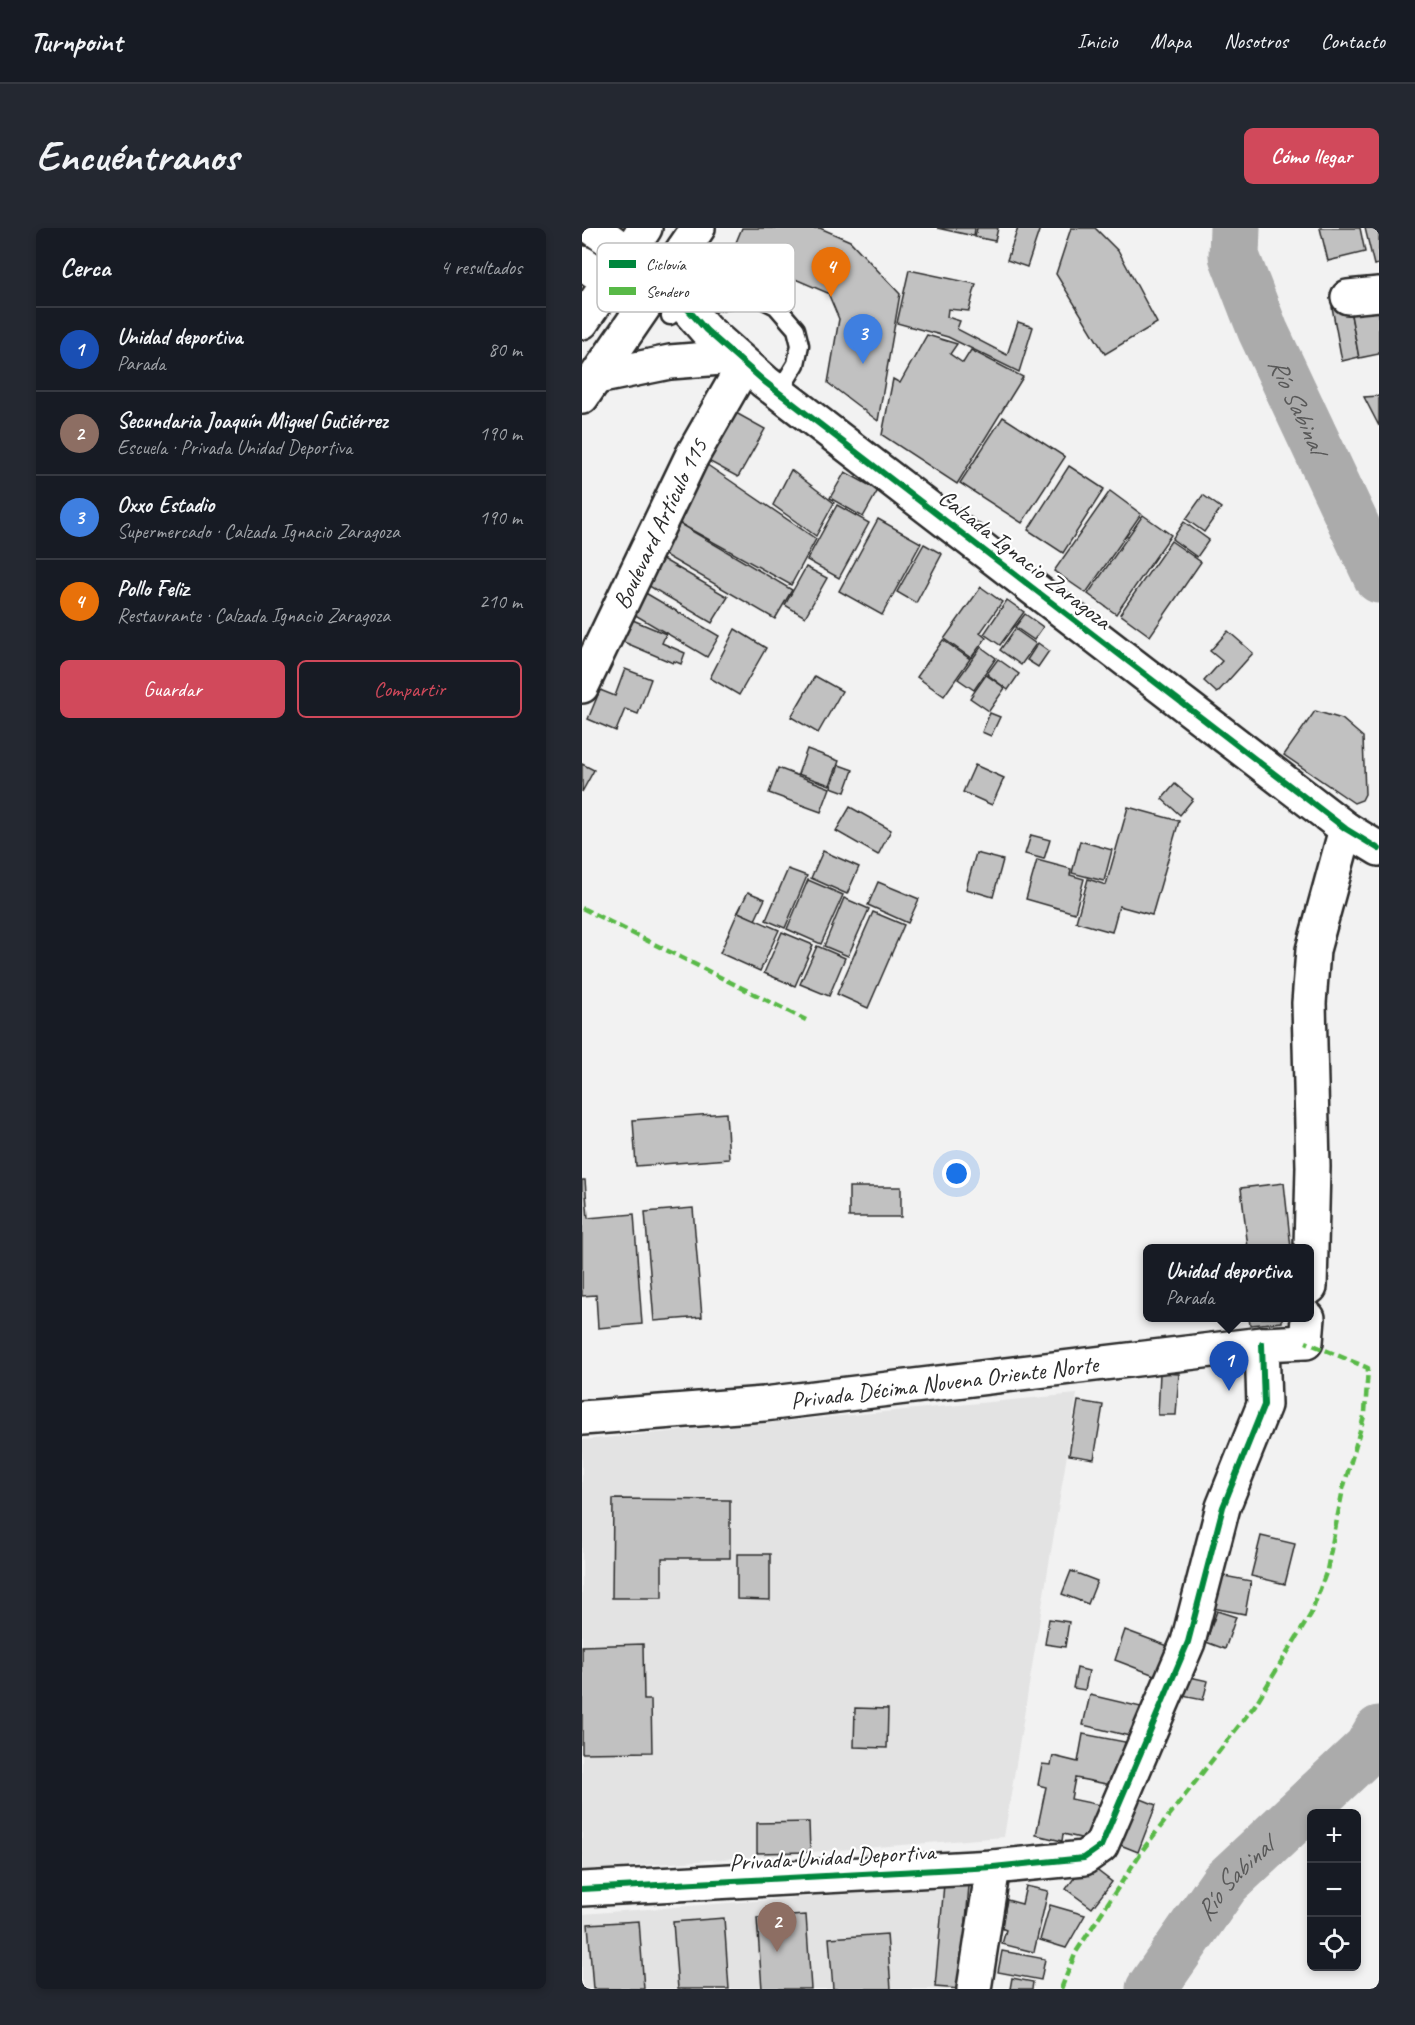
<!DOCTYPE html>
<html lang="es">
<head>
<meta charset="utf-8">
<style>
  :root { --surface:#171b24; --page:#242831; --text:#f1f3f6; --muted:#9ea1a6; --line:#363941; --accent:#d1495b }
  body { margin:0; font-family:Caveat,sans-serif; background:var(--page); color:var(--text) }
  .controls { position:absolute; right:18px; bottom:18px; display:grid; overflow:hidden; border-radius:9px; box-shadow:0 3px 9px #0003 }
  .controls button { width:54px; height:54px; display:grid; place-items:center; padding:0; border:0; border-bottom:2px solid var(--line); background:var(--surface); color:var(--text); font:30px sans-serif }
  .you { position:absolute; left:375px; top:946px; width:21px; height:21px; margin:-15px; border:4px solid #fff; border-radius:50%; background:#1a73e8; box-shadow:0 0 0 9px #1a73e833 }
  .badge { display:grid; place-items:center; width:39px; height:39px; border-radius:50%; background:var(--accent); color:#fff; font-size:20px; font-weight:700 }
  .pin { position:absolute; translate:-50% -50px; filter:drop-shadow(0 2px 3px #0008) }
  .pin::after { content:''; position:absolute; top:32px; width:21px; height:18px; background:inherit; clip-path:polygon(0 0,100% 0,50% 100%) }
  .popup { position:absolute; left:561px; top:1016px; width:171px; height:78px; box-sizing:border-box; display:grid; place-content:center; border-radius:9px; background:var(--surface); filter:drop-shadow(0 2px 4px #0005); font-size:20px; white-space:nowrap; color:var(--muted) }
  .popup b { font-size:22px; color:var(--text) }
  .popup::after { content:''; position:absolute; left:50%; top:100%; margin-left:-12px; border:12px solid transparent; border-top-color:var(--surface) }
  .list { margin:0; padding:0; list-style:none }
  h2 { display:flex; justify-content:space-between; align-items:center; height:78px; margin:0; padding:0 24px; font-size:26px }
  h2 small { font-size:20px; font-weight:400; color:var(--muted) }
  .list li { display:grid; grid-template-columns:39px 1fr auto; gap:18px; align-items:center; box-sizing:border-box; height:84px; padding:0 24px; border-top:2px solid var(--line) }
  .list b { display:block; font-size:22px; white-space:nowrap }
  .list p { margin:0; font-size:20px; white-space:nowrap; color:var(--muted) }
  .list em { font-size:20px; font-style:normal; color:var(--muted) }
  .actions { display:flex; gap:12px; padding:18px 24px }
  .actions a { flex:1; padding:14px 0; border:2px solid var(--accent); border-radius:9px; text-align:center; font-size:21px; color:var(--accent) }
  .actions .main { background:var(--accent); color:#fff }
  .icon { flex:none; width:33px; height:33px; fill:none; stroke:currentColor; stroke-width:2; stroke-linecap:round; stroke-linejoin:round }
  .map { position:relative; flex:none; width:797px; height:1761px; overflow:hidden; border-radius:9px }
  header { display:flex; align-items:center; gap:36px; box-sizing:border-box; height:84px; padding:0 30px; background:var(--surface); border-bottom:2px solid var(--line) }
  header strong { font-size:28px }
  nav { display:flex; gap:33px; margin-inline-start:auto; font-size:21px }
  .intro { display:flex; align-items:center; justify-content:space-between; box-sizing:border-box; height:144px; padding:0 36px }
  h1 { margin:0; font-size:42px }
  .button { padding:15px 27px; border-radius:9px; background:var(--accent); color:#fff; font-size:21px; font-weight:700 }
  main { display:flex; gap:36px; padding:0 36px }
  aside { flex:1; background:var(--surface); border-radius:9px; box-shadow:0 3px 9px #0003 }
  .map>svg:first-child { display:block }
  .built { fill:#e3e3e3 }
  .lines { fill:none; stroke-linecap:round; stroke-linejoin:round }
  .river { stroke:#ababab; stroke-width:51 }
  .building { fill:#c1c1c1; stroke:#2b2b2b; stroke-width:1.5 }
  .service-casing { stroke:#2b2b2b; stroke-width:21 }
  .minor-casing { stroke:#2b2b2b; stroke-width:38 }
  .tertiary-casing { stroke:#2b2b2b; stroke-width:38 }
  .secondary-casing { stroke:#2b2b2b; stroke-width:38 }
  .service { stroke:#fff; stroke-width:16 }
  .minor { stroke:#fff; stroke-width:33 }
  .tertiary { stroke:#fff; stroke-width:33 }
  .secondary { stroke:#fff; stroke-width:33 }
  .quiet { stroke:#58b947; stroke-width:4.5; stroke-dasharray:9 4.5; stroke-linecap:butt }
  .cycleway-casing { stroke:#fff; stroke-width:10 }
  .cycleway { stroke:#00873e; stroke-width:6 }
  .labels { text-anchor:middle; stroke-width:4.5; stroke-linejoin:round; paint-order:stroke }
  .street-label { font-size:24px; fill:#2b2b2b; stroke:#fff }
  .water-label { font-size:26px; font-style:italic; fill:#585858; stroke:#fff }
  .key { fill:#fff; stroke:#bfbfbf; stroke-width:1.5 }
  .key-label { font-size:16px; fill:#2b2b2b }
</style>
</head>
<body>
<header>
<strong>Turnpoint</strong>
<nav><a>Inicio</a><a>Mapa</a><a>Nosotros</a><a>Contacto</a></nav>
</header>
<div class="intro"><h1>Encuéntranos</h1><a class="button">Cómo llegar</a></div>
<main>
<aside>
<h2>Cerca<small>4 resultados</small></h2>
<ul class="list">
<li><span class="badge" style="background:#1a4fb4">1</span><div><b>Unidad deportiva</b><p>Parada</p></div><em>80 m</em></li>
<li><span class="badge" style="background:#8d6e63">2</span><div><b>Secundaria Joaquín Miguel Gutiérrez</b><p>Escuela · Privada Unidad Deportiva</p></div><em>190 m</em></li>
<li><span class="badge" style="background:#3f7fe0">3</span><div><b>Oxxo Estadio</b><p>Supermercado · Calzada Ignacio Zaragoza</p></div><em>190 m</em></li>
<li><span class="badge" style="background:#e8710a">4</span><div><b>Pollo Feliz</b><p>Restaurante · Calzada Ignacio Zaragoza</p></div><em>210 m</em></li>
</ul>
<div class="actions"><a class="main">Guardar</a><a>Compartir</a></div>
</aside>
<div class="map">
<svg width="797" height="1761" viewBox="0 0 797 1761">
  <rect width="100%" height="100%" fill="#f2f2f2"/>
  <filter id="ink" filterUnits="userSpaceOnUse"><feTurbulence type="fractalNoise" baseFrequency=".0167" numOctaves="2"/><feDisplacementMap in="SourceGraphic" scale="12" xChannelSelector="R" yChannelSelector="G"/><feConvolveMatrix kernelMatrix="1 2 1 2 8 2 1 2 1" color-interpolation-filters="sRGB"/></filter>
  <g filter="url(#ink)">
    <g class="built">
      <polygon points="495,1166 422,1609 0,1642 0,1212"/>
      <polygon points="399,1656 386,1761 0,1761 0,1686"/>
    </g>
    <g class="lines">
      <g class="river">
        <path id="s1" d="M653 0 652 28 681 103 797 350"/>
        <path id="s2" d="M569 1761 643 1655 787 1520 797 1503"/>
      </g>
    </g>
    <g class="building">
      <polygon points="160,0 238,0 268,13 318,66 296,193 246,155 257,91 246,65 150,24"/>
      <polygon points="355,0 393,0 392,8"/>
      <polygon points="395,0 416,0 413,13 393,9"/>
      <polygon points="436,0 458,0 445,39 425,32"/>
      <polygon points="489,0 513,0 537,24 575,95 523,126 474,46"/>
      <polygon points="738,0 778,0 783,24 746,33"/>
      <polygon points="783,0 797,0 797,36 792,37"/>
      <polygon points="327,42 394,56 387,83 366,81 365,89 378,93 375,101 425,127 436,94 451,99 437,144 366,109 315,95"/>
      <polygon points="767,76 777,129 760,133 750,79"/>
      <polygon points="767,76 797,77 797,126 777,130"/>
      <polygon points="345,107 375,116 368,126 381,135 389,122 441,149 375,256 300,207 311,151 318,155"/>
      <polygon points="797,168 797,198 782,169"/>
      <polygon points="145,180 183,201 156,249 119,229"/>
      <polygon points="421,189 483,229 440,295 378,255"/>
      <polygon points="118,232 234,311 209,357 86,289"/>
      <polygon points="487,238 522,261 481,325 446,302"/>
      <polygon points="209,242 252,275 234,308 191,277"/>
      <polygon points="263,244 296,262 281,289 248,270"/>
      <polygon points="528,263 559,286 504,365 472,343"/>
      <polygon points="621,267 639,280 622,304 604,291"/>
      <polygon points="255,277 287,295 257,350 225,332"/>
      <polygon points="561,287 589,307 534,386 506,366"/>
      <polygon points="296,291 339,315 300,387 257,363"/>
      <polygon points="93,293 210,362 193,391 76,323"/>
      <polygon points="602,294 627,312 615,329 590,311"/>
      <polygon points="589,313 619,334 568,408 538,386"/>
      <polygon points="342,316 360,326 334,375 315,364"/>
      <polygon points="77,329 146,369 130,395 62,355"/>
      <polygon points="224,339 245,350 223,389 203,377"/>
      <polygon points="399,359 420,374 398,405 404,410 389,430 362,411"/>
      <polygon points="55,360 137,408 125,429 43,381"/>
      <polygon points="425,372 442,384 418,417 402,406"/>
      <polygon points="443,386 461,399 452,412 433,399"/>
      <polygon points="46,390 84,406 80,415 103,425 99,436 92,433 91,435 37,412"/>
      <polygon points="153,401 184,420 157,467 128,450"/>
      <polygon points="433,401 454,416 439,437 418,422"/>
      <polygon points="646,403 671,425 635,465 622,453 640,433 628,423"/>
      <polygon points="361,412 388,431 362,468 335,449"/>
      <polygon points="456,415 467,423 456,439 445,432"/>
      <polygon points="399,419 414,430 392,462 376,451"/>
      <polygon points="416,431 437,446 426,462 405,446"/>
      <polygon points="43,441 69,451 56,486 43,481 34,503 6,491 18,462 33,468"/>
      <polygon points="404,447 423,460 407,483 388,470"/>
      <polygon points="233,448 260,463 236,505 209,489"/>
      <polygon points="733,483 760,491 781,509 783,566 780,572 772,575 702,527"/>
      <polygon points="408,485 418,489 409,508 400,504"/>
      <polygon points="225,521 257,533 248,557 216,546"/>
      <polygon points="0,536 12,542 0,564"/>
      <polygon points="257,537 271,542 263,564 249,559"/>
      <polygon points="393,537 422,550 410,577 381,564"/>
      <polygon points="196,540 248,560 239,584 187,565"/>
      <polygon points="593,556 611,571 598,587 580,571"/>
      <polygon points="268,579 309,602 296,627 254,603"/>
      <polygon points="546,579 597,593 570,687 537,678 530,704 494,694 506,651 524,657"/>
      <polygon points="449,607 468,612 462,631 443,626"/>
      <polygon points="498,613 530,622 522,653 490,645"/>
      <polygon points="241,623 277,639 265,666 229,650"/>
      <polygon points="394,625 421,632 411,669 384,661"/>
      <polygon points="455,632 489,641 488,647 502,651 493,685 444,671"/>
      <polygon points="206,641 225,648 203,700 184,692"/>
      <polygon points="226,652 261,667 239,716 205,701"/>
      <polygon points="296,654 337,671 326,695 286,677"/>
      <polygon points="166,664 183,671 173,692 156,684"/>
      <polygon points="262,670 287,681 266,728 242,718"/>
      <polygon points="156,684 197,702 178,743 138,725"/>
      <polygon points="291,684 322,697 286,780 255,766"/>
      <polygon points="200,704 231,717 213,758 182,745"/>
      <polygon points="235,718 263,730 247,768 218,756"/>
      <polygon points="144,885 147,931 54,938 51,892"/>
      <polygon points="0,952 3,952 6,990 52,986 60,1096 16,1100 14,1067 0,1068"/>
      <polygon points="702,955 709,1020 666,1020 659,960"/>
      <rect x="267" y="959" width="52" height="30"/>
      <polygon points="111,980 120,1089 72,1093 63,984"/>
      <polygon points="667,1090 700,1090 700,1094 668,1097"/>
      <polygon points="578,1145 597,1146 594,1187 576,1187"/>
      <polygon points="496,1173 521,1177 512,1231 487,1227"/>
      <polygon points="31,1271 148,1272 148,1330 80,1330 80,1370 30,1370"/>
      <polygon points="679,1308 713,1316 703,1356 669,1348"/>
      <polygon points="155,1326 188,1326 188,1372 155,1371"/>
      <polygon points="489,1343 515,1353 506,1376 480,1366"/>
      <polygon points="626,1345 669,1353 663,1386 620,1378"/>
      <polygon points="635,1383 654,1389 643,1421 624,1414"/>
      <polygon points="467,1391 487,1394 483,1419 463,1416"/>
      <polygon points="543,1402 586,1418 575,1448 533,1432"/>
      <polygon points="61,1416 62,1472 69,1472 70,1524 0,1525 0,1418"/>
      <polygon points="495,1440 507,1443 503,1462 491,1460"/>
      <polygon points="599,1447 626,1453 621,1472 595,1467"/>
      <polygon points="508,1467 559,1479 552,1509 501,1497"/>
      <polygon points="273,1480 306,1481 305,1520 272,1519"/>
      <polygon points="501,1506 543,1514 535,1558 493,1550 489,1571 523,1578 516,1614 481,1606 480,1613 454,1607 464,1559 456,1557 460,1536 469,1537 471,1528 496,1534"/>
      <polygon points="549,1567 574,1577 556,1624 531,1614"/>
      <polygon points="227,1594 228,1624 175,1625 175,1595"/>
      <polygon points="504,1634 530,1654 510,1680 484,1661"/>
      <polygon points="362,1656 387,1658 378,1761 353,1759"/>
      <polygon points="444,1658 466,1663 452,1724 420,1716 424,1702 419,1700 425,1672 440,1676"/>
      <polygon points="468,1677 503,1687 484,1720 458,1712"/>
      <polygon points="224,1687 229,1761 180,1761 175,1690"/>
      <polygon points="142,1690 147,1761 96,1761 91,1694"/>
      <polygon points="57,1693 62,1761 11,1761 6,1696"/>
      <polygon points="305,1706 309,1761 251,1761 247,1710"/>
      <polygon points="420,1723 463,1731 459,1752 416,1744"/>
      <polygon points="430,1750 451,1754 450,1761 428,1761"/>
    </g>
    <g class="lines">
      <g class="service-casing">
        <polyline id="service" points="88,88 99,74 136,73 172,67 194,78 214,101 218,117 214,136 197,164"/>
      </g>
      <g class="minor-casing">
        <g id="minor">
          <polyline points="766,69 797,66"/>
          <path id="s3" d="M0 458 110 228 162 137"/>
          <polyline points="728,1059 731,939 727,775 731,722 764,601"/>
          <path id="s4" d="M0 1190 182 1176 680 1116 724 1114 726 1090"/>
          <polyline points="0,1661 411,1639 502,1630 519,1618 606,1414 641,1279 682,1177 680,1116"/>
          <polyline points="392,1761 411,1639"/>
        </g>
      </g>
      <g class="tertiary-casing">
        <polyline id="tertiary" points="81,53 124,102 183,154 764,601 797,621"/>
      </g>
      <g class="secondary-casing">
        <g id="secondary">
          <polyline points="11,0 63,38"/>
          <polyline points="0,35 45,65"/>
          <polyline points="0,94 63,0"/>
          <polyline points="15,149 88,134 152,129"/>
          <polyline points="0,169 116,0"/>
        </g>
      </g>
      <use href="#service" class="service"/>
      <use href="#minor" class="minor"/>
      <use href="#tertiary" class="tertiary"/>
      <use href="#secondary" class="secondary"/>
      <g class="quiet">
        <polyline points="0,680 224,792"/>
        <polyline points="479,1761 494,1724 562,1620 673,1477 729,1386 745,1342 761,1261 783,1185 786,1140 724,1114"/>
      </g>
      <g class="cycleway-casing">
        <g id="cycleway">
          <polyline points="81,53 124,102 183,154 764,601 797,621"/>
          <polyline points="0,1661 411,1639 502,1630 519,1618 606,1414 641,1279 682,1177 680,1116"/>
        </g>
      </g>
      <use href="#cycleway" class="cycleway"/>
    </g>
  </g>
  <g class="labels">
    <g class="street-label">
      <text dy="8" stroke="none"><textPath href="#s3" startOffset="180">Boulevard Artículo 115</textPath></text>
      <text transform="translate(443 331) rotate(38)" y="8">Calzada Ignacio Zaragoza</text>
      <text dy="8" stroke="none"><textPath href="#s4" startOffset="364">Privada Décima Novena Oriente Norte</textPath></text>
      <text transform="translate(250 1629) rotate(-3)" y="8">Privada Unidad Deportiva</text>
    </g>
    <g class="water-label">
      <text dy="9" stroke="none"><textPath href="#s1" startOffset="190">Río Sabinal</textPath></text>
      <text dy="9" stroke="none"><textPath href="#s2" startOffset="138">Río Sabinal</textPath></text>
    </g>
  </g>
  <rect x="15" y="15" width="198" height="69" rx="9" class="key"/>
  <rect x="27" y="32" width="27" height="8" fill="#00873e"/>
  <rect x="27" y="59" width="27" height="8" fill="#58b947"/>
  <g class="key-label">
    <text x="64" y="42">Ciclovía</text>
    <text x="64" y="69">Sendero</text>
  </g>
</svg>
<div class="controls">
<button>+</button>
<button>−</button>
<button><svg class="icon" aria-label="locate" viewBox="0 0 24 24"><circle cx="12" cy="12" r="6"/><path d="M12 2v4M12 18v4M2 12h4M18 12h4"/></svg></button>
</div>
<div class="you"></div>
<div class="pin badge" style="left:647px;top:1163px;background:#1a4fb4">1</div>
<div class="popup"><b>Unidad deportiva</b>Parada</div>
<div class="pin badge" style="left:195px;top:1724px;background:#8d6e63">2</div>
<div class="pin badge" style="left:281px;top:136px;background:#3f7fe0">3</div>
<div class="pin badge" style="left:249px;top:69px;background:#e8710a">4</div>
</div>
</main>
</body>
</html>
